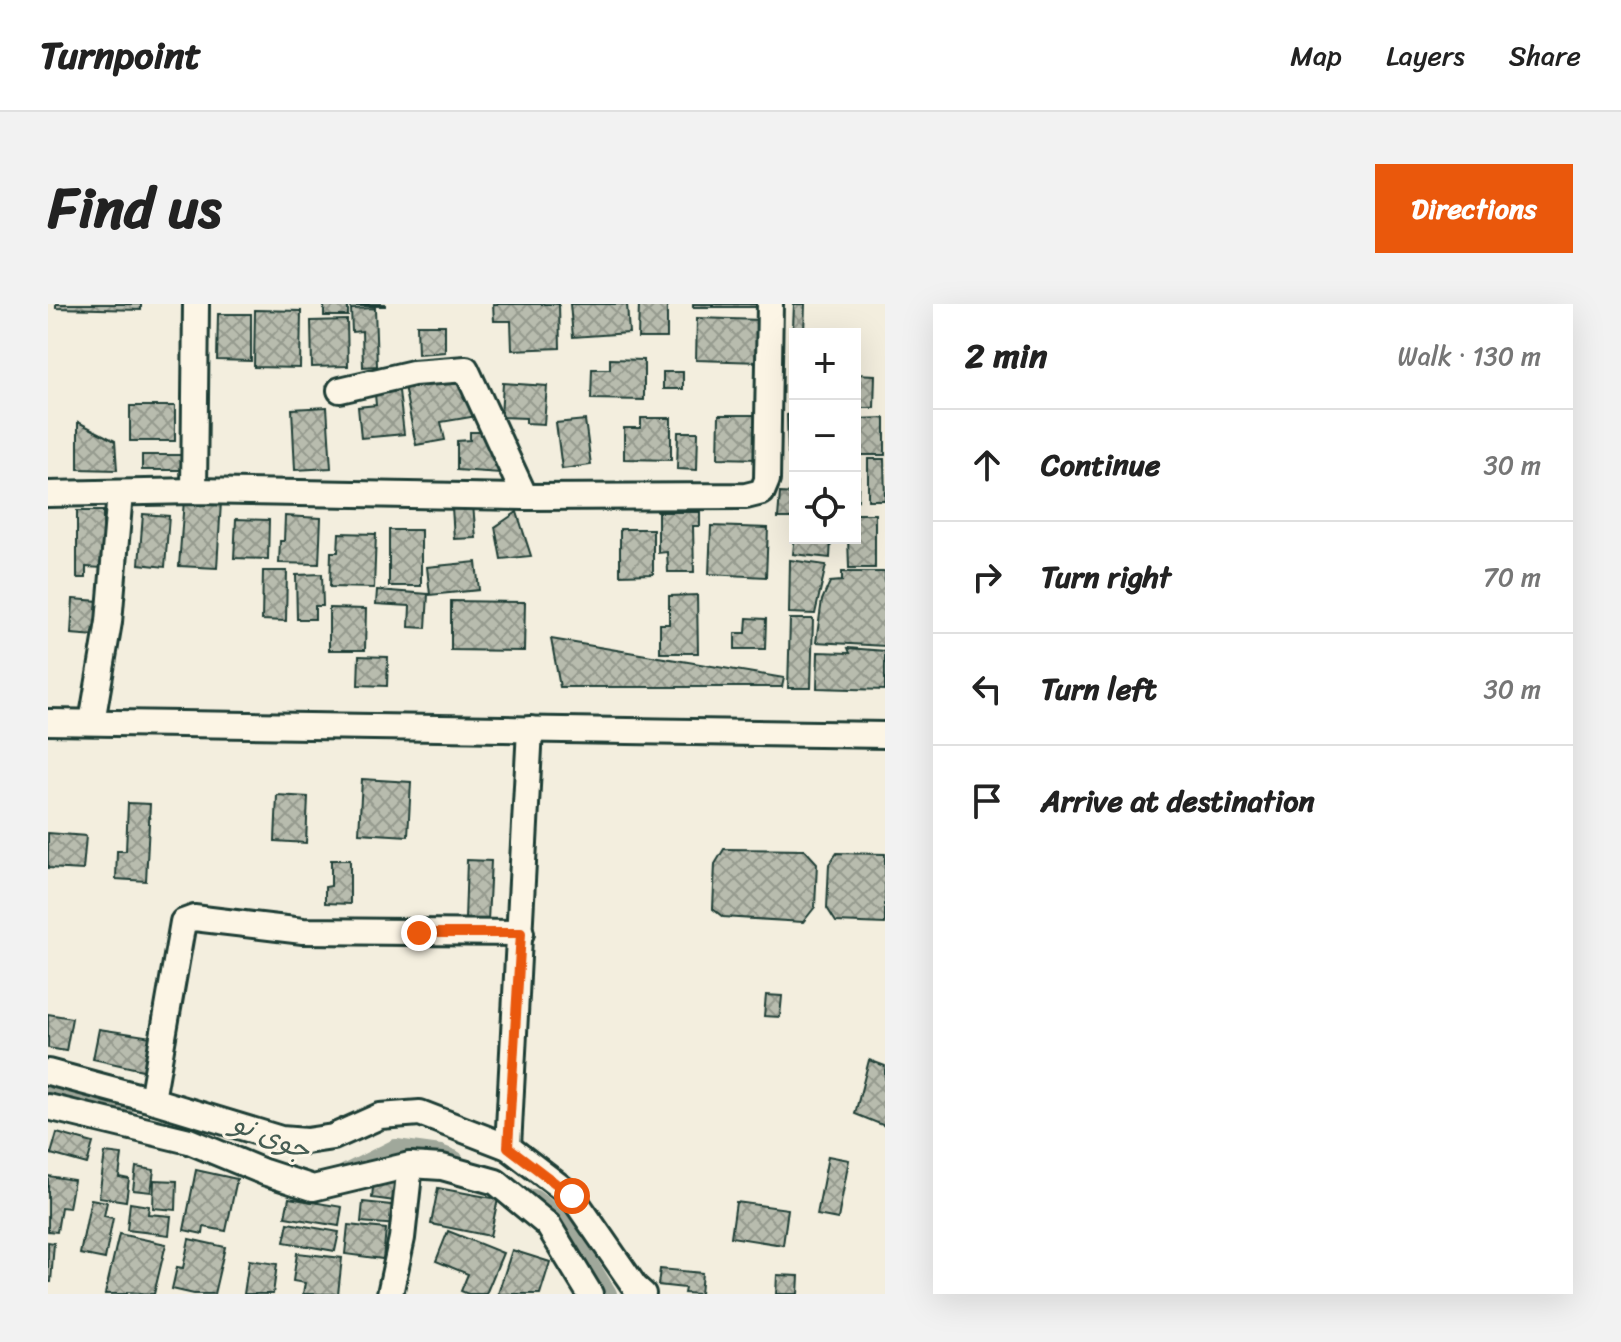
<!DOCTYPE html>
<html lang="en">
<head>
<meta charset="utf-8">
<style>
  :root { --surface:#fff; --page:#f2f2f2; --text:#222; --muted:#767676; --line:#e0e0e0; --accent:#ea580c }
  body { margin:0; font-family:Sriracha,"Playpen Sans Arabic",sans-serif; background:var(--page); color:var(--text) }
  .controls { position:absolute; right:24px; top:24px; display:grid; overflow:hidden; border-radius:0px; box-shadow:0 8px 32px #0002 }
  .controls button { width:72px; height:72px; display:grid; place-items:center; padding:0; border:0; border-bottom:2px solid var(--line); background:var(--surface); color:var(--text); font:40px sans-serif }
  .stop { position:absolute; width:24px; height:24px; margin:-18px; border:6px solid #ea580c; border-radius:50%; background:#fff }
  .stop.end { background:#ea580c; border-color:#fff; box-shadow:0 2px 8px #0008 }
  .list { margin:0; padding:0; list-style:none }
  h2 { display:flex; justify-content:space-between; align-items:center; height:104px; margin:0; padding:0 32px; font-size:34px }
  h2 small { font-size:26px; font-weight:400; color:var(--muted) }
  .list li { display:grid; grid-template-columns:52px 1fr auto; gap:24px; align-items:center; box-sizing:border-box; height:112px; padding:0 32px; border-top:2px solid var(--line) }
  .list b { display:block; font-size:30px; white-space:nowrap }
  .list em { font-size:26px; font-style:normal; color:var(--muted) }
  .icon { flex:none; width:44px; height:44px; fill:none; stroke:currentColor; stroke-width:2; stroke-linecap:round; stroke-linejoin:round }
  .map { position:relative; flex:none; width:837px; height:990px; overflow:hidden; border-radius:0px }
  header { display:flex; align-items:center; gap:48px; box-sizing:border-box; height:112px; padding:0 40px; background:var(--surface); border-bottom:2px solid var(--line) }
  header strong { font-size:38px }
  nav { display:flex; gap:44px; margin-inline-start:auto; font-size:28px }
  .intro { display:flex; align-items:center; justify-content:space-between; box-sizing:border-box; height:192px; padding:0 48px }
  h1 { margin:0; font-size:56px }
  .button { padding:20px 36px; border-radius:0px; background:var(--accent); color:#fff; font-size:28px; font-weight:700 }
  main { display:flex; gap:48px; padding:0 48px }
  aside { flex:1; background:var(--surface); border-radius:0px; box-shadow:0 8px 32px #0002 }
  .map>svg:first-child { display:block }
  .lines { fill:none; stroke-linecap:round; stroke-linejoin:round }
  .canal { stroke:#a0a89b; stroke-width:22 }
  .building { fill:url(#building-cross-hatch); stroke:#1f3d34; stroke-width:2 }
  .minor-casing { stroke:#1f3d34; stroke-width:30 }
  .minor { stroke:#fcf5e5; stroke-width:24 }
  .route { stroke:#ea580c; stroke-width:10 }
  .labels { text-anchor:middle; stroke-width:6; stroke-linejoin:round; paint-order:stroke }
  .water-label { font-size:28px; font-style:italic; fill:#465d53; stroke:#fcf5e5 }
</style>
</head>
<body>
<header>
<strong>Turnpoint</strong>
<nav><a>Map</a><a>Layers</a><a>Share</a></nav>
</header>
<div class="intro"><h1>Find us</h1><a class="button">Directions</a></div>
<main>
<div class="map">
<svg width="837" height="990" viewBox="0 0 837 990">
  <defs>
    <pattern id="building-cross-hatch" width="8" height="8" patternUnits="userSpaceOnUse" patternTransform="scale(2)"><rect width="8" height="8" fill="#b8bcae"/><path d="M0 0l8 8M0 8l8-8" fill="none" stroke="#959a8e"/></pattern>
  </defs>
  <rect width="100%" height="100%" fill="#f3eede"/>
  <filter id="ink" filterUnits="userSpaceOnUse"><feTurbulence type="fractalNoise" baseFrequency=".0125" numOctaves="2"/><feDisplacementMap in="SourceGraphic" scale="16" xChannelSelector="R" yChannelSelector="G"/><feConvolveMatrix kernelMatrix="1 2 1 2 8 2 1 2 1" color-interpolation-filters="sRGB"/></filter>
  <g filter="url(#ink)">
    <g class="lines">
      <g class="canal">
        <polyline points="0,787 75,811"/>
        <polyline points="298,871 348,846 392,852 405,857"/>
        <polyline points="485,896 512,916 558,990"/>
      </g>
    </g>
    <g class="building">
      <polygon points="8,0 93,0 93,6 8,4"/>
      <polygon points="276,0 337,0 337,2 300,2 300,12 276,12"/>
      <polygon points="445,0 511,0 512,44 464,46 463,17 446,17"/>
      <polygon points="522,0 579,0 581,29 525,33"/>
      <polygon points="591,0 619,0 619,34 590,34"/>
      <rect x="645" y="0" width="65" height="3"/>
      <polygon points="746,0 757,0 756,30 747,30 747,47 744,47"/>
      <polygon points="327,4 329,62 315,63 314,27 304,28 303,5"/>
      <polygon points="207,6 253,7 252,64 206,63"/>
      <polygon points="170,10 203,10 203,57 169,56"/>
      <polygon points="649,14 714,16 713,58 648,56"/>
      <polygon points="299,16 300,62 264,63 263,17"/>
      <polygon points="369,21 397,21 397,48 370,50"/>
      <polygon points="562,55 596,56 596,96 543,95 544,65 562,65"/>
      <rect x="615" y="68" width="20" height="17"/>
      <polygon points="807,70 827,71 826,104 807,104"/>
      <polygon points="415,72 429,112 393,118 397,136 368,141 356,82"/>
      <polygon points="455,79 499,82 496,120 478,119 478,114 453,113"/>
      <polygon points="351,87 356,130 313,134 310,103 328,101 327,90"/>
      <rect x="82" y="102" width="45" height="35"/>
      <polygon points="279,103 283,164 247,166 244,105"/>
      <polygon points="747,110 747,150 740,150 739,111"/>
      <polygon points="671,111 712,111 711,155 670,154"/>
      <polygon points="593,114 623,114 623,156 576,155 576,124 593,124"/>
      <polygon points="837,114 837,151 807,151 807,115"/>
      <polygon points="537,116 543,161 514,165 508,119"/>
      <polygon points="30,118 67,137 69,166 30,165"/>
      <polygon points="422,128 437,128 452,169 409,166 409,137 422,136"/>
      <polygon points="630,128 650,128 649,166 629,165"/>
      <rect x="94" y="151" width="40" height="15"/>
      <polygon points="820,155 836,155 837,196 820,196"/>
      <polygon points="807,157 811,157 810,196 807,195"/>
      <polygon points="732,189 747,190 747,214 730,214"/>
      <polygon points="136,196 173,198 169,264 131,262"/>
      <polygon points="425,201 428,234 406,235 404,203"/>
      <polygon points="29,207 55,207 55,264 38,263 38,274 29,274"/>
      <polygon points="469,208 483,252 453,255 447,223"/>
      <polygon points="610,208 652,208 652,222 645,222 646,268 620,268 619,248 610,249"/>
      <polygon points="95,210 121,212 117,263 91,260"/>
      <polygon points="807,210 827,210 827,264 801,264 800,234 807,234"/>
      <polygon points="237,212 273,214 271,260 231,259 232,237 236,237"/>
      <polygon points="188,215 221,216 220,255 186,254"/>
      <polygon points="663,222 720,224 718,273 661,270"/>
      <polygon points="572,225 605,225 605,270 572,271"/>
      <rect x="341" y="226" width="32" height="56"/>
      <polygon points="291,229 328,230 326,284 282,283 283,248 290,248"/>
      <polygon points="747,230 747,234 783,234 782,254 745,250"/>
      <polygon points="742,256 778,261 767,310 741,309"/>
      <polygon points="428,258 431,286 382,291 379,263"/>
      <polygon points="215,267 239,267 238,317 214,316"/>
      <polygon points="794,268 837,268 837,342 768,338 774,296 782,278 794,277"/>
      <polygon points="274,270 275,302 267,302 267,315 249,315 248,271"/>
      <polygon points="329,286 380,290 378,324 361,323 362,302 328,300"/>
      <polygon points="649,291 650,349 612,349 612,320 621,320 621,292"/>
      <polygon points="25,295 51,297 48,332 23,330"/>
      <polygon points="403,297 477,298 476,347 403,346"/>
      <polygon points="281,304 318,305 317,346 281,346"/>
      <polygon points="699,314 718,315 717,345 687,345 687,329 698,329"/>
      <polygon points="742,315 765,315 763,384 740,384"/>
      <polygon points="503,335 736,374 734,383 512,383"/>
      <polygon points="800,344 837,347 837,386 769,384 770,348 802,349"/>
      <polygon points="311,352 340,353 339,382 310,381"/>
      <polygon points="314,475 363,478 360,532 311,529"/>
      <polygon points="229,491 260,493 258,539 227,537"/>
      <polygon points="80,499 102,500 98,577 68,575 69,547 78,547"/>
      <polygon points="0,529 38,532 35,566 0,564"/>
      <polygon points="676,545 757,546 769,559 767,603 755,618 675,613 665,605 667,560"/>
      <polygon points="789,549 837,550 837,620 788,618 779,604 781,560"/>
      <polygon points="283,556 302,556 302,600 277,599 277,583 283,582"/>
      <polygon points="419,556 443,557 440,617 417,616"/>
      <polygon points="718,691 734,692 732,713 716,712"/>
      <polygon points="0,710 24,714 18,747 0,744"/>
      <polygon points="51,725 104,733 99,767 45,755"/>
      <polygon points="821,756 837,762 837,822 807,810"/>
      <polygon points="9,829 45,839 39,860 3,850"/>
      <polygon points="57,849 74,851 71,873 81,875 78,897 51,893"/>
      <polygon points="780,852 801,856 790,915 769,911"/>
      <polygon points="88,863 106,866 103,888 85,886"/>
      <polygon points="148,866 189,875 178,927 156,923 155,930 136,926"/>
      <polygon points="0,872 26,876 21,904 13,903 9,928 0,927"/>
      <polygon points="326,873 349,876 347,897 324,894"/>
      <polygon points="106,876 129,877 128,906 105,904"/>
      <polygon points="390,884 450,895 442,932 383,920"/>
      <polygon points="241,894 294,903 291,922 237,913"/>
      <polygon points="43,895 59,898 56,912 65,914 57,955 32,950"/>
      <polygon points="315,898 352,902 350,921 313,918"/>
      <polygon points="688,898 740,905 735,941 683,933"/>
      <polygon points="82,899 101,902 100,910 123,912 121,931 79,926"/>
      <polygon points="240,919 291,928 287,947 236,938"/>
      <polygon points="300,921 338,925 335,955 297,950"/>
      <polygon points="400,927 455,949 438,990 420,990 413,987 420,970 388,957"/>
      <polygon points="71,930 118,940 106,990 79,988 79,990 57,990"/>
      <polygon points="141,935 177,943 166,990 146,990 124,985 129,963 135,964"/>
      <polygon points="0,938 6,939 3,978 0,978"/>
      <polygon points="464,946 502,958 492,990 450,990"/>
      <polygon points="249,949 294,954 290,990 255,990 257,979 245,977"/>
      <polygon points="201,956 229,960 225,990 196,990"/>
      <polygon points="612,965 654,969 652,990 636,989 637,984 610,981"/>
      <polygon points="729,971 751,972 750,990 728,990"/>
    </g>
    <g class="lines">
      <g class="minor-casing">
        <g id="minor">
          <polyline points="292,86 365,69 418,65 477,193"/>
          <polyline points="146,187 148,0"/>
          <polyline points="0,190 146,187 477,193 698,192 714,188 719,176 722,0"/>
          <polyline points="0,418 837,431"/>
          <polyline points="44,418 61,318 72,189"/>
          <polyline points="0,768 104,796 233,835 258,837 285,833 332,812 372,809 460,843 524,892 587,983 595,990"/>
          <polyline points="104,796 135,618 146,614 255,627 473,629"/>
          <polyline points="0,803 141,837 216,868 265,884 362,861 394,863 448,878 500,921 542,990"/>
          <polyline points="460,843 482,425"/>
          <polyline points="342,990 354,934 362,861"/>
        </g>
      </g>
      <use href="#minor" class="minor"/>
    </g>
  </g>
  <g class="lines" filter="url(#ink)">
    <polyline class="route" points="371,629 473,629 460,843 524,892"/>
  </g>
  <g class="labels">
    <g class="water-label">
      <text transform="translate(224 832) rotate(22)" y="10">جوی نو</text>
    </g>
  </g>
</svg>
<div class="controls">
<button>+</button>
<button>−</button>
<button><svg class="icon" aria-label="locate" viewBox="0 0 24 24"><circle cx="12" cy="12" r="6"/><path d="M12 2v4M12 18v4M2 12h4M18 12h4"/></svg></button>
</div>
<div class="stop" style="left:524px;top:892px"></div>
<div class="stop end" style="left:371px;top:629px"></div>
</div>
<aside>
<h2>2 min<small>Walk · 130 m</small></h2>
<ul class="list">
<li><svg class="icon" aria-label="ahead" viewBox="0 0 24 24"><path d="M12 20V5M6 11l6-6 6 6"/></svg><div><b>Continue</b></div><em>30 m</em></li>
<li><svg class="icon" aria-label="right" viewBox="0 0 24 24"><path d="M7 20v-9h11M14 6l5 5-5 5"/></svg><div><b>Turn right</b></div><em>70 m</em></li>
<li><svg class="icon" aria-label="left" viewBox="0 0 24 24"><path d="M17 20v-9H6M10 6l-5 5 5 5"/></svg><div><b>Turn left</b></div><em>30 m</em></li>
<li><svg class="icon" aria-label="arrive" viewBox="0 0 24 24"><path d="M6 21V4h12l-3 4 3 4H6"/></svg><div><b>Arrive at destination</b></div></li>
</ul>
</aside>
</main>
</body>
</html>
